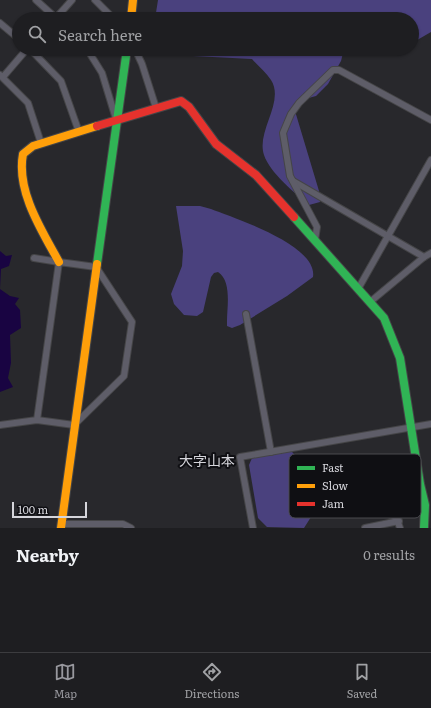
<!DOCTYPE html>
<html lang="en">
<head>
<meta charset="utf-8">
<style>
  :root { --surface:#1e1e21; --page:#26272a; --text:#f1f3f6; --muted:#a1a2a5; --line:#3c3c3f; --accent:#98989e }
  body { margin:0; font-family:Literata,"Noto Sans JP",serif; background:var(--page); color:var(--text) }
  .scale { position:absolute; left:12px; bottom:10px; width:75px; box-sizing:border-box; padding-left:4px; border:2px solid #d5d5db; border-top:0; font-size:11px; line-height:14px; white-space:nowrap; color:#d5d5db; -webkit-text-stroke:3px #0f0f13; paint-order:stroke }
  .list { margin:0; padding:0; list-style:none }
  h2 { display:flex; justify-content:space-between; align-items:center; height:52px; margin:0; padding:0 16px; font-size:17px }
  h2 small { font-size:13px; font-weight:400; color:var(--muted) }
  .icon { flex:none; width:22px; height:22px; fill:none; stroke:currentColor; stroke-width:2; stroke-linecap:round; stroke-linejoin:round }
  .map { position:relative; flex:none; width:431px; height:528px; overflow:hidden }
  .search { position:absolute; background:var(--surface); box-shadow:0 1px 3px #0004; left:12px; right:12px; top:12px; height:44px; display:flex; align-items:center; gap:10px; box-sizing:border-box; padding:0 14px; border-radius:22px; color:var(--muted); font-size:15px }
  .sheet { height:124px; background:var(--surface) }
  nav { display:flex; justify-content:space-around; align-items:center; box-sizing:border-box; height:56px; border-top:1px solid var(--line); background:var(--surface); font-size:11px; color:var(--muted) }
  nav a { display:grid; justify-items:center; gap:2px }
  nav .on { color:var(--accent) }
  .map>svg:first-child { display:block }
  .forest { fill:#4a417e }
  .water { fill:#190442 }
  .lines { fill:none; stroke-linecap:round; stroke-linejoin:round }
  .street-casing { stroke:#454547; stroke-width:8 }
  .fast-casing { stroke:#454547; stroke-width:10 }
  .slow-casing { stroke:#454547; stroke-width:10 }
  .jam-casing { stroke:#454547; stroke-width:10 }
  .street { stroke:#5e5d68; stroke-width:6 }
  .fast { stroke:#30b455; stroke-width:8 }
  .slow { stroke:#ff9f0a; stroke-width:8 }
  .jam { stroke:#e5322d; stroke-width:8 }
  .labels { text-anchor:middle; stroke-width:4; stroke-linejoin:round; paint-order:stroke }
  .quarter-label { font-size:14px; fill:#d5d5db; stroke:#0f0f13 }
  .key { fill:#0f0f13; stroke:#4a4a4f; stroke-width:1 }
  .key-label { font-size:11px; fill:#d5d5db }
</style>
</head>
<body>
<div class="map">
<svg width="431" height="528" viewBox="0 0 431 528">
  <rect width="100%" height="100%" fill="#28282c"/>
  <g class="forest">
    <polygon points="158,0 431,0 431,32 412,43 412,19 155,19"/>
    <path d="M160 49H344L341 61 328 84 316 96 305 99 295 111 319 191 320 202 309 205C295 193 270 173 264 155 256 131 285 102 271 80 266 72 258 66 252 59L173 55 164 53Z"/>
    <path d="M176 206H200L211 209C234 218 318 245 313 277L287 296 240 325 232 328 227 326V321C227 307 232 281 218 272L214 273 211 277 203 312 197 316 184 315 174 304 171 294 182 266 183 251Z"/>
    <polygon points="279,448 290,450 294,454 303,475 313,492 311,517 304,528 267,527 258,518 249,465 252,458"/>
  </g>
  <polygon class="water" points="0,251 6,256 12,255 9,266 1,269 0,289 10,296 19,298 15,304 20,310 21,328 10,335 11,363 8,378 13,387 0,392"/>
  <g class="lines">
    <g class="street-casing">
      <g id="street">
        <polyline points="36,0 57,19"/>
        <polyline points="95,0 114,19"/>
        <polyline points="55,19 72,0"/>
        <polyline points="0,23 19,39"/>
        <polyline points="30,49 61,81 79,132"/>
        <polyline points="87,49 102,73 116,119"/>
        <polyline points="135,49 142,64 156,108"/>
        <polyline points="0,75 28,103 41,143"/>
        <polyline points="3,77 27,49"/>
        <polyline points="293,181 424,257"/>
        <polyline points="315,240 317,227 290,176 283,133 291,114 299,103 333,70 339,70 431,120"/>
        <polyline points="34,258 59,262"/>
        <polyline points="358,289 431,160"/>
        <polyline points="370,302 424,257 431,253"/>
        <polyline points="246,314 271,452"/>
        <polyline points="0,425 37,420 74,425 124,376 132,322 96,267 59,262 37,420"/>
        <polyline points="61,524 123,524 131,528"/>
        <polyline points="253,528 240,457 431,424"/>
        <polyline points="365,528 399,521"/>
        <polyline points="400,528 396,517 385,513 389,490 420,484"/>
      </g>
    </g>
    <g class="fast-casing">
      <g id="fast">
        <polyline points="294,217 384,318 400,358 420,484 425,505 424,528"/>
        <polyline points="97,264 127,49"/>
      </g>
    </g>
    <g class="slow-casing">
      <g id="slow">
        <polyline points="131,19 133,0"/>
        <path d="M59 262C42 231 16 191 23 154L33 146 97 126"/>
        <polyline points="61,528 97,264"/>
      </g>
    </g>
    <g class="jam-casing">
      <polyline id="jam" points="97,126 181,101 189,107 216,144 256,175 294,217"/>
    </g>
    <use href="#street" class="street"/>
    <use href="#fast" class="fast"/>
    <use href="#slow" class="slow"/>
    <use href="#jam" class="jam"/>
  </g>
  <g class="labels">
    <g class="quarter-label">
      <text x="207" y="466">大字山本</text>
    </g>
  </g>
  <rect x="289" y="454" width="132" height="64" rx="6" class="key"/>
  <rect x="297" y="466" width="18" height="4" fill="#30b455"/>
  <rect x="297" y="484" width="18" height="4" fill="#ff9f0a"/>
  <rect x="297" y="502" width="18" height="4" fill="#e5322d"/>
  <g class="key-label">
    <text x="322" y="472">Fast</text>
    <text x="322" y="490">Slow</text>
    <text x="322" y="508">Jam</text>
  </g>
</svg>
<div class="scale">100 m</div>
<div class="search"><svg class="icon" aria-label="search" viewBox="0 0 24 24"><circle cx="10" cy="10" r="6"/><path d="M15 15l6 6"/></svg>Search here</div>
</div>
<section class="sheet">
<h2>Nearby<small>0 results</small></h2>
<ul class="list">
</ul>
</section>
<nav>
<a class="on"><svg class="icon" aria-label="map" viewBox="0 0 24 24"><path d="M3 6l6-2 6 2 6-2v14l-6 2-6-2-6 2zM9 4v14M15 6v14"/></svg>Map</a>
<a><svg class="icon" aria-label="directions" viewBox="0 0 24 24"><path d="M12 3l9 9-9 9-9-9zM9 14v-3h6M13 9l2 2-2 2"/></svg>Directions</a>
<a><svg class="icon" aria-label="saved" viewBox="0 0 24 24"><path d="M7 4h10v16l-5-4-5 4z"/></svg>Saved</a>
</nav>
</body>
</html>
